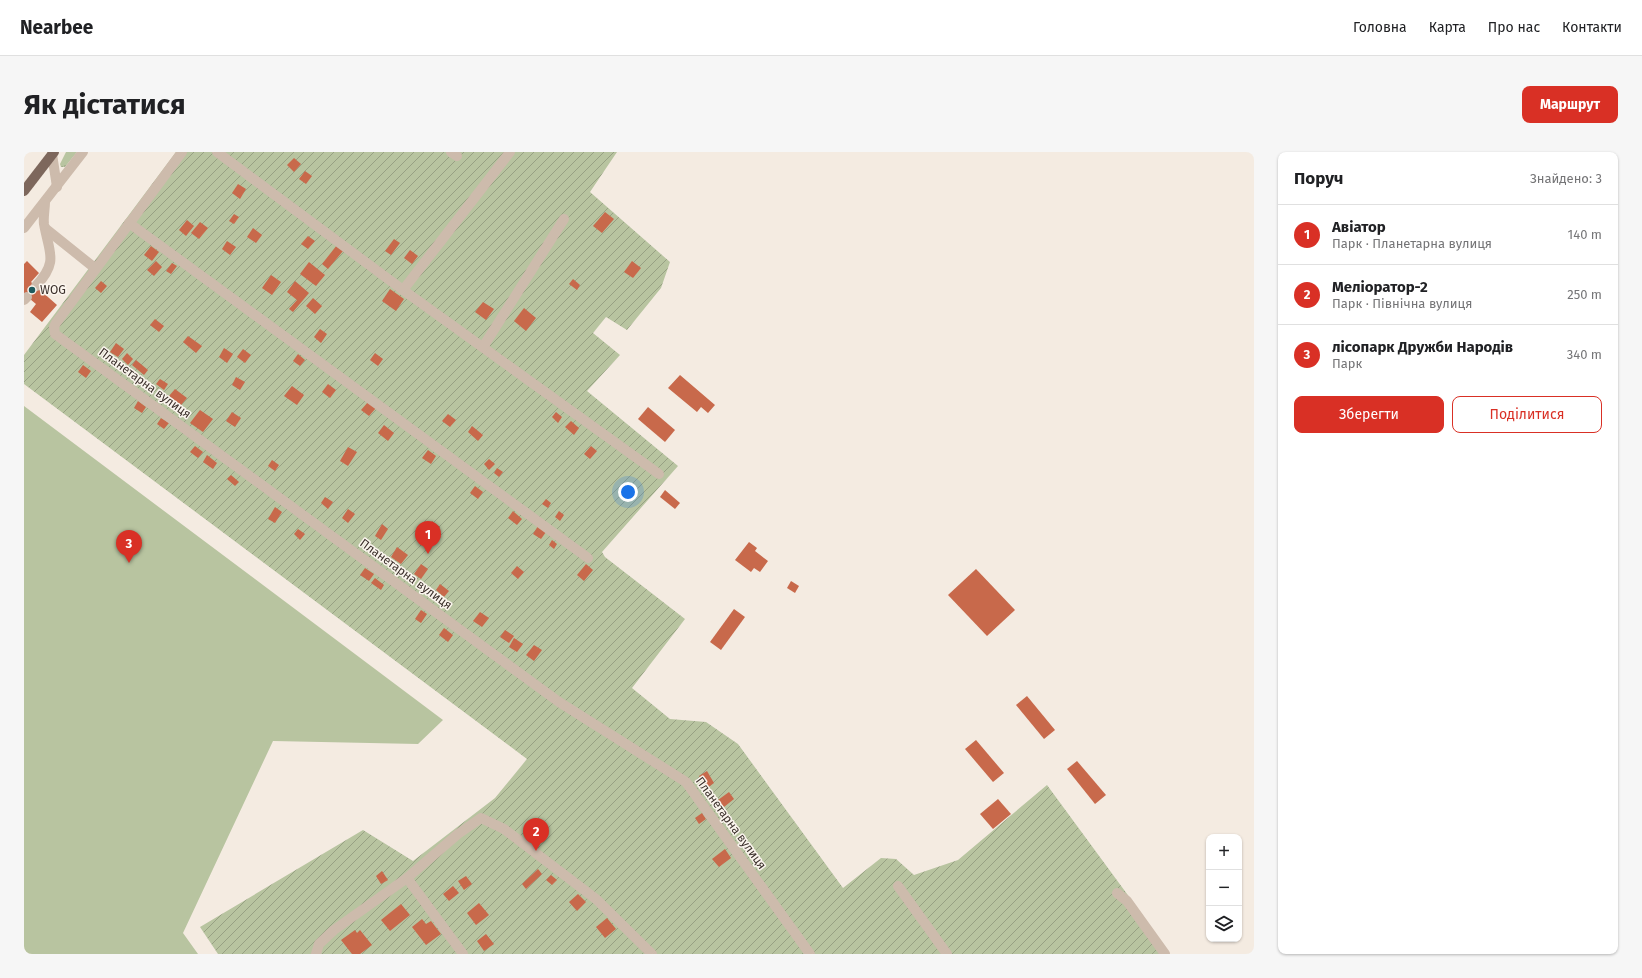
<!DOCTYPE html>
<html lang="uk">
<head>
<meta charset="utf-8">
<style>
  :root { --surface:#fff; --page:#f6f6f6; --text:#202124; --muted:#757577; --line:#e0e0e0; --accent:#d93025 }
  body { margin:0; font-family:"Fira Sans",sans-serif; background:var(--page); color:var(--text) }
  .controls { position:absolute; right:12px; bottom:12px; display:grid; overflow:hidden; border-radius:8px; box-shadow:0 1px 3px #0004 }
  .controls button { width:36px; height:36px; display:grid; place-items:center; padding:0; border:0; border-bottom:1px solid var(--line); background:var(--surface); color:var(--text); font:20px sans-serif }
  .you { position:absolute; left:604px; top:340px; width:14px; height:14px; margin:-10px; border:3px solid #fff; border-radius:50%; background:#1a73e8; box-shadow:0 0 0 6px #1a73e833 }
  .badge { display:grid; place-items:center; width:26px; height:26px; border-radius:50%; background:var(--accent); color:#fff; font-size:13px; font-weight:700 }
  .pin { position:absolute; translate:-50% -33px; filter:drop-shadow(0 1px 2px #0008) }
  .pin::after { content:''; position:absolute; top:21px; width:14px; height:12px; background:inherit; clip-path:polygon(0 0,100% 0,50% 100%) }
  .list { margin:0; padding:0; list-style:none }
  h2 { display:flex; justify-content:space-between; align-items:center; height:52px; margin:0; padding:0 16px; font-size:17px }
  h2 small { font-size:13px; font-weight:400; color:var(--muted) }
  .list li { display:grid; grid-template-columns:26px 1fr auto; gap:12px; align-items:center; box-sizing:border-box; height:60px; padding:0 16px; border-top:1px solid var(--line) }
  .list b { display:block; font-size:15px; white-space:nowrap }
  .list p { margin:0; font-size:13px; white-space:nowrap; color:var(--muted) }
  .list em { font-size:13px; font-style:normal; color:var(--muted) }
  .actions { display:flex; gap:8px; padding:12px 16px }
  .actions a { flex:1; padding:9px 0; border:1px solid var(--accent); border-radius:8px; text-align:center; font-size:14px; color:var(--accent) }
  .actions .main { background:var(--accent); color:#fff }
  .icon { flex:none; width:22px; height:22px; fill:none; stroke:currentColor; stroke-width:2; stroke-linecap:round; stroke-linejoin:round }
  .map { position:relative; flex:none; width:1230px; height:802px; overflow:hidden; border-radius:8px }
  header { display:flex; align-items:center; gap:24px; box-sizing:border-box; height:56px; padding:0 20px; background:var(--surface); border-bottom:1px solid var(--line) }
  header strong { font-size:19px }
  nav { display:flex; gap:22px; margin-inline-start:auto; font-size:14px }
  .intro { display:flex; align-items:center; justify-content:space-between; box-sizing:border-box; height:96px; padding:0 24px }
  h1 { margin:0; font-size:28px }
  .button { padding:10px 18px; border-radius:8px; background:var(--accent); color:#fff; font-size:14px; font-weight:700 }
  main { display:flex; gap:24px; padding:0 24px }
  aside { flex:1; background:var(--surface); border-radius:8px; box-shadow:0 1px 3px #0004 }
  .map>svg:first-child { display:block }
  .grass { fill:url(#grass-tufts) }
  .park { fill:#b8c4a0 }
  .garden { fill:url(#garden-furrows) }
  .building { fill:#c8694b }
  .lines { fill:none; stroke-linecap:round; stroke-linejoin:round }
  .minor { stroke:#cdbbac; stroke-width:10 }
  .major { stroke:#7d675c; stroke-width:10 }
  .poi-dot { fill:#1f5a5e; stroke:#fbf5ee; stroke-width:1.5 }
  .labels { text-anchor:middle; stroke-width:3; stroke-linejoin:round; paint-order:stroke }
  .poi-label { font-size:12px; fill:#3b302b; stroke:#fbf5ee; text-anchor:start }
  .street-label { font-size:12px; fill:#3b302b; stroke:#fbf5ee }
</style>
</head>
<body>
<header>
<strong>Nearbee</strong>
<nav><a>Головна</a><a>Карта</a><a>Про нас</a><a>Контакти</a></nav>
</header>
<div class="intro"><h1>Як дістатися</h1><a class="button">Маршрут</a></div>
<main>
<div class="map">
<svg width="1230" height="802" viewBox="0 0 1230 802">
  <defs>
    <pattern id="grass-tufts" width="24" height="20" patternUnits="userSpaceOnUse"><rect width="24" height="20" fill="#b8c4a0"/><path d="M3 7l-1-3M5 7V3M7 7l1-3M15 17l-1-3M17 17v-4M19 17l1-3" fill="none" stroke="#97a083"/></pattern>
    <pattern id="garden-furrows" width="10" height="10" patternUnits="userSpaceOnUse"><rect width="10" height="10" fill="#b8c4a0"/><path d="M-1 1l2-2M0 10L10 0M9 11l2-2" fill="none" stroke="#97a083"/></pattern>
  </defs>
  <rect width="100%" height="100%" fill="#f4ebe1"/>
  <polygon class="grass" points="42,0 53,0 41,15 37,15 36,12"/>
  <polygon class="park" points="0,254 419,568 394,592 249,589 159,781 174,802 0,802"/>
  <polygon class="garden" points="152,0 593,0 566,40 646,110 637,136 603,178 582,165 569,181 596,203 563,239 654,314 578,400 581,405 661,467 608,536 646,567 682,570 714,592 819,736 857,706 872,707 890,723 934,708 1023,633 1117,761 1144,802 194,802 176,775 339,678 389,709 471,646 503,607 0,232 0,203"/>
  <g class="building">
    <polygon points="270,6 277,12 270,20 263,13"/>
    <polygon points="281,19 288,24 282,32 275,27"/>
    <polygon points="214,32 222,37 216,47 208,41"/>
    <polygon points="581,60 590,67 578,81 569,74"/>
    <polygon points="210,62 215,65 210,72 205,69"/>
    <polygon points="163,68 170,74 162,84 155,78"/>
    <polygon points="176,70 184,76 175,87 167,81"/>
    <polygon points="229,76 238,83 232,91 223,85"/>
    <polygon points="284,84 291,89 284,97 277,92"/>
    <polygon points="370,87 376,91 367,103 361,99"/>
    <polygon points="203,89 212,95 206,103 198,97"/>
    <polygon points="313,93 319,99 304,117 298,112"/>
    <polygon points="127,94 135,100 128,109 120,103"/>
    <polygon points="386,98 394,104 388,112 380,106"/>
    <polygon points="3,109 15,121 7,130 33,153 18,170 6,160 12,152 0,142 0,112"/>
    <polygon points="132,109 138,115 130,124 123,118"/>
    <polygon points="608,109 617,116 609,126 600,120"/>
    <polygon points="285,110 301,123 292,134 276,122"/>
    <polygon points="148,111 153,114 147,122 142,119"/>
    <polygon points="247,123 257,130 248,143 238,136"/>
    <polygon points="549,127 556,133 553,138 545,132"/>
    <polygon points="77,129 83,134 77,141 71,136"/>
    <polygon points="271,129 285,141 269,160 265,157 273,148 263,140"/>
    <polygon points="366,137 380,147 372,159 358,149"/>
    <polygon points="289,146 298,154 291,162 282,154"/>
    <polygon points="459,150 470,157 462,168 451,160"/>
    <polygon points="500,156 512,166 502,179 490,169"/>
    <polygon points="131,167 140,174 135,180 126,173"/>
    <polygon points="296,177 303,182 297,191 290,185"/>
    <polygon points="164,184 178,194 172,201 159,190"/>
    <polygon points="92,191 100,197 94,205 86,200"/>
    <polygon points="200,196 209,202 203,211 195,205"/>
    <polygon points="219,197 227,203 221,211 213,205"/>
    <polygon points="103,201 109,207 104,213 98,207"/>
    <polygon points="351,201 359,207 354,214 346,208"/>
    <polygon points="274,202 281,208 276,214 269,209"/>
    <polygon points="112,208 124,218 120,223 108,213"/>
    <polygon points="59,213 67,219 62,226 54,220"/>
    <polygon points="656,223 691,253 684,261 677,255 673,260 644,236"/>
    <polygon points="212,225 221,230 216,238 208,233"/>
    <polygon points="136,227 144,232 140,238 132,232"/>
    <polygon points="304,232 312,238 306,246 298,240"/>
    <polygon points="268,234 280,243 273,253 260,244"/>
    <polygon points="151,237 163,246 157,253 145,244"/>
    <polygon points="114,249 122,255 118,261 110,256"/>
    <polygon points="344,250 352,256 345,264 337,258"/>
    <polygon points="624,255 651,278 641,290 614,267"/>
    <polygon points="176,258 189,267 179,280 166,271"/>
    <polygon points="208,260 217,266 211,275 202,269"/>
    <polygon points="532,260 538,265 534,271 528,265"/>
    <polygon points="424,262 432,268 426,275 418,269"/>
    <polygon points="137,266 145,271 140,277 133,272"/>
    <polygon points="547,269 555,276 550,283 541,275"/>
    <polygon points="360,273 370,281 364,289 354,281"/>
    <polygon points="448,274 459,283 454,289 444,280"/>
    <polygon points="171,294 179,300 174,306 166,300"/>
    <polygon points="567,294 573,299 566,307 560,302"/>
    <polygon points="324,295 333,300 324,314 316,309"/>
    <polygon points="404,298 412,304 407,312 398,306"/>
    <polygon points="183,303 193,311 189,317 179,310"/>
    <polygon points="465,307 471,312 465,318 460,312"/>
    <polygon points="248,308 255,313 251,319 244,314"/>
    <polygon points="473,316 479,320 475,325 470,321"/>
    <polygon points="207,323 215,330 211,334 203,327"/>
    <polygon points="451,334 459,340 454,347 446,341"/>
    <polygon points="641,338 656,351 651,357 636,345"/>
    <polygon points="301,345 309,350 304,357 297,351"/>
    <polygon points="522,347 527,351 524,356 518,352"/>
    <polygon points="251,355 258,360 251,371 244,367"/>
    <polygon points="324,357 331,362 324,371 318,366"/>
    <polygon points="489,359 498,367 493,373 484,366"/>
    <polygon points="535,359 540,363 536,369 531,365"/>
    <polygon points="408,369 416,375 410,384 402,378"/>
    <polygon points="358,372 364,377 357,388 351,384"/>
    <polygon points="514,374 522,380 517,387 509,382"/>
    <polygon points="274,377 281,382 276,388 270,382"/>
    <polygon points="528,388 533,392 530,397 525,393"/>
    <polygon points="725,390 733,396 731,399 744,409 736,420 730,416 727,420 711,408"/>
    <polygon points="373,395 384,403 377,412 367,405"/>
    <polygon points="397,412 404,417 397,427 390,422"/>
    <polygon points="562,412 569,418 560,429 553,423"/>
    <polygon points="493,414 500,420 494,427 487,421"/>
    <polygon points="341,416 350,422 345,429 336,423"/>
    <polygon points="952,417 991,458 963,484 924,443"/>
    <polygon points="351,426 360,433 357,438 347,431"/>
    <polygon points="767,429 775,434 771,441 763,436"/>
    <polygon points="416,432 425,439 420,445 412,438"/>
    <polygon points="710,457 721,465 697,498 686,490"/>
    <polygon points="397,458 403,462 397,471 391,467"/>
    <polygon points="456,460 465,466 458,475 449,469"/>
    <polygon points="420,476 429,483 424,490 415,483"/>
    <polygon points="481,478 490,484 485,491 476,485"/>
    <polygon points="490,486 499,492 493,500 485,495"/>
    <polygon points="510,493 518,498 510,509 502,503"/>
    <polygon points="1003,544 1031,578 1020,587 992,553"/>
    <polygon points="952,588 980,621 969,630 941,597"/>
    <polygon points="1053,609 1082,643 1071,652 1043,617"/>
    <polygon points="683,619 690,631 683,636 675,624"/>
    <polygon points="705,640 710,647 700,655 694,648"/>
    <polygon points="974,647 987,662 969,677 956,662"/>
    <polygon points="678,661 682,667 675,672 671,666"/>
    <polygon points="701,697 707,706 695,715 688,707"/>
    <polygon points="514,717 518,722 502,737 498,732"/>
    <polygon points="358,719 364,728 357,732 352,724"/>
    <polygon points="527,723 533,728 528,733 522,728"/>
    <polygon points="442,724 448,732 440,738 434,729"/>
    <polygon points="429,734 435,741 425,749 419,742"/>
    <polygon points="554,742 562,750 553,759 545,750"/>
    <polygon points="455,751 465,763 452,773 443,761"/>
    <polygon points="377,752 386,763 366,779 357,768"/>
    <polygon points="583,766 592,777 581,786 572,775"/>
    <polygon points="398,767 402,772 407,769 417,782 402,793 388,775"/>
    <polygon points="331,778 333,781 336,778 348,793 336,802 328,802 317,788"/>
    <polygon points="462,782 470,792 460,799 453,789"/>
  </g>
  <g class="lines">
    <g class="minor">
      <polyline points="158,0 32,171 30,175 31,182 535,550 662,630 786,802"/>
      <polyline points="193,0 379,138 635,322"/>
      <polyline points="427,0 433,4"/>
      <polyline points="28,2 33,35"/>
      <polyline points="105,71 564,406"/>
      <polyline points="0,76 59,0"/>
      <polyline points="22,77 72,117"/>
      <path d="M12 134C35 109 25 101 20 72 19 65 21 57 21 50"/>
      <polyline points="379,138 486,0"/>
      <polyline points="0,148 3,145"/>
      <polyline points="459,195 540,67"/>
      <polyline points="383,726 439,802"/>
      <polyline points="874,734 923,802"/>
      <polyline points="1093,741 1103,749 1141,802"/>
      <polyline points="292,802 295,792 310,778 383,726 434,682 457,666 480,677 572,747 628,802"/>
    </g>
    <polyline class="major" points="0,39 30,0"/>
  </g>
  <circle class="poi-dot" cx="8" cy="138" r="4"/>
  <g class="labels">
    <g class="poi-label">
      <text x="16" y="142">WOG</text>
    </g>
    <g class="street-label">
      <text transform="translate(121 231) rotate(36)" y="4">Планетарна вулиця</text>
      <text transform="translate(382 422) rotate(36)" y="4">Планетарна вулиця</text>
      <text transform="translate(707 671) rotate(54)" y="4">Планетарна вулиця</text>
    </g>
  </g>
</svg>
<div class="controls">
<button>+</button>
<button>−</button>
<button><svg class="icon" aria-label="layers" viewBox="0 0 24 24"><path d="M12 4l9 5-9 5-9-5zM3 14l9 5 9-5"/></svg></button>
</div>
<div class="you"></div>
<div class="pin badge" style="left:404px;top:402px">1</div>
<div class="pin badge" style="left:512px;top:699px">2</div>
<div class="pin badge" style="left:105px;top:411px">3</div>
</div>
<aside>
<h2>Поруч<small>Знайдено: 3</small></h2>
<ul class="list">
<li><span class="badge">1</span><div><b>Авіатор</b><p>Парк · Планетарна вулиця</p></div><em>140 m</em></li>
<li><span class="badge">2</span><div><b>Меліоратор-2</b><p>Парк · Північна вулиця</p></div><em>250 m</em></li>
<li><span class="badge">3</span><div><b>лісопарк Дружби Народів</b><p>Парк</p></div><em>340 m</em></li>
</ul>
<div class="actions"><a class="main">Зберегти</a><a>Поділитися</a></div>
</aside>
</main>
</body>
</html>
